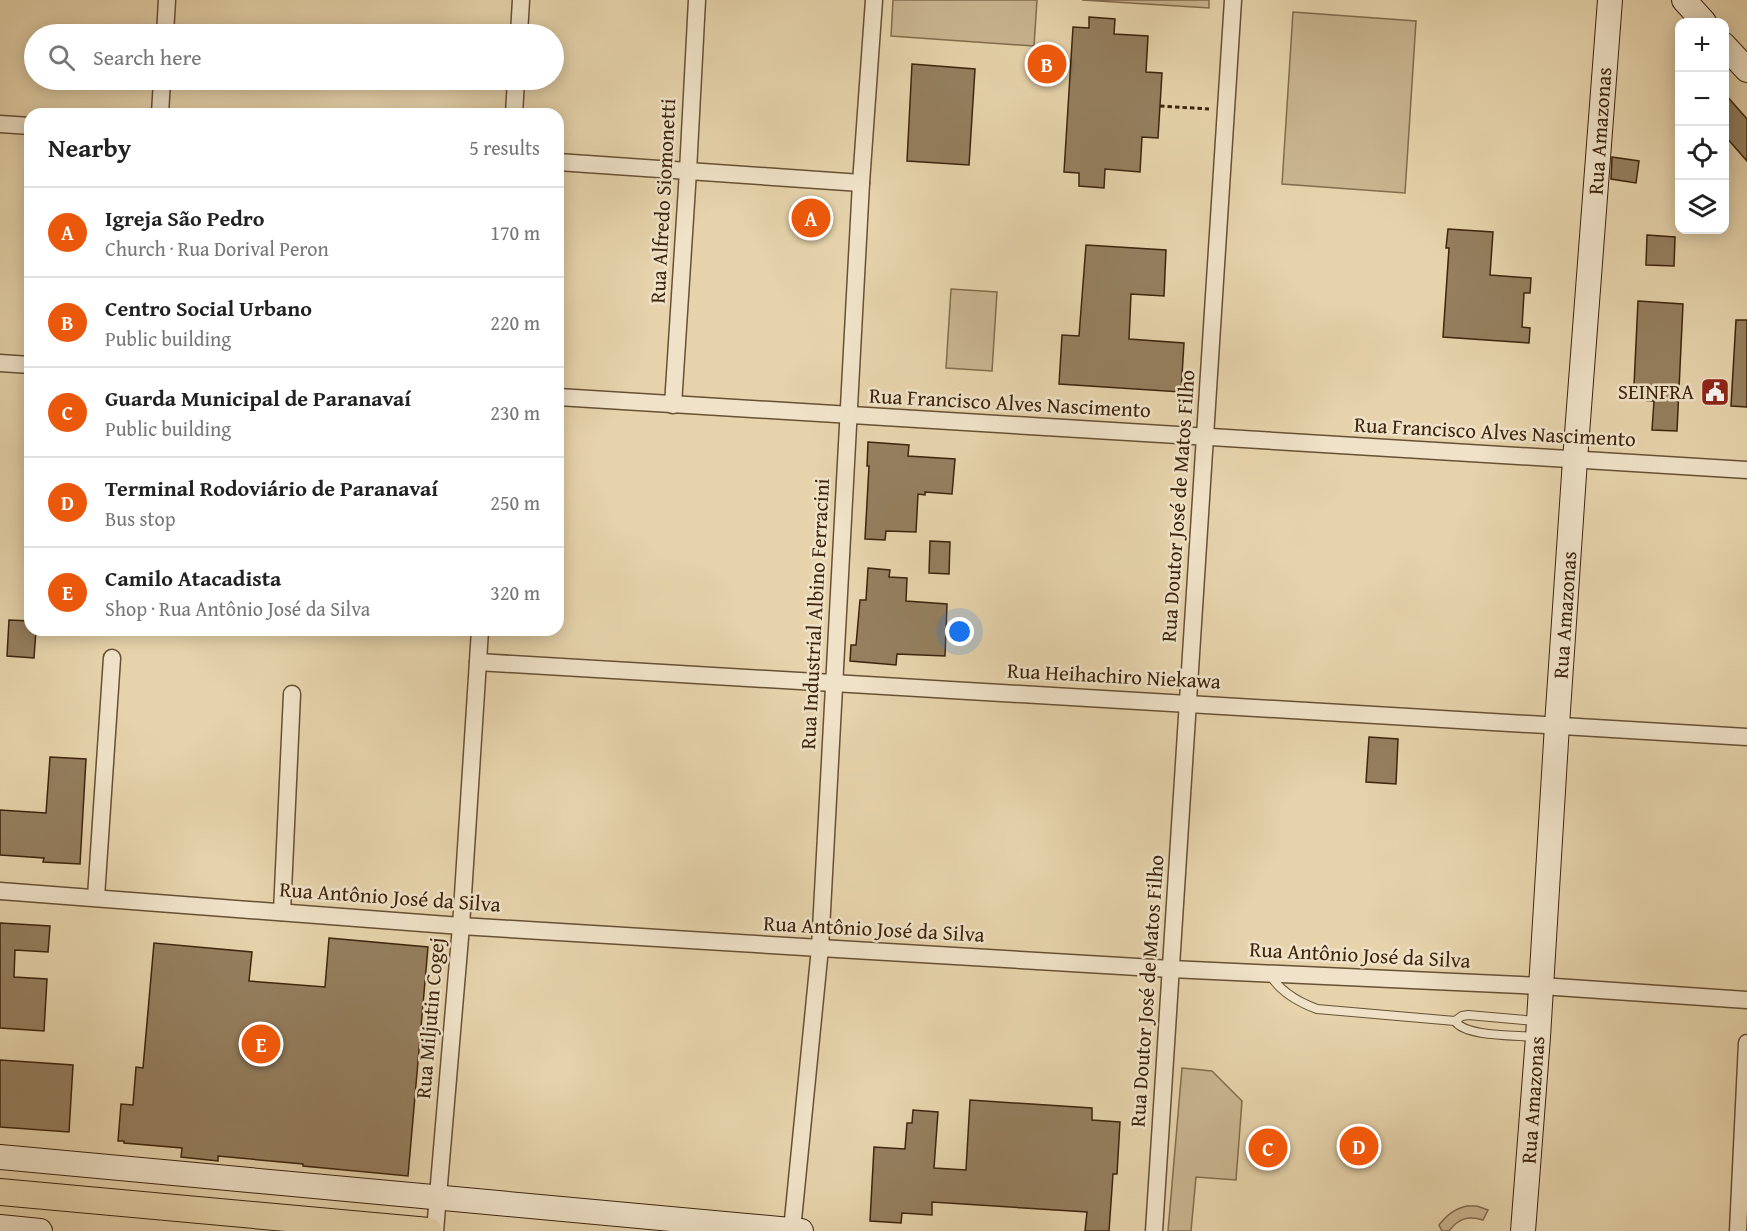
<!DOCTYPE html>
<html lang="en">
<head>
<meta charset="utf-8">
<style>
  :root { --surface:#fff; --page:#f6f6f6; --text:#222; --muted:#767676; --line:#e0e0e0; --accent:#ea580c }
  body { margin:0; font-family:"Gentium Book Plus",serif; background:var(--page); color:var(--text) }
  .controls { position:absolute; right:18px; top:18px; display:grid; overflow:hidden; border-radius:12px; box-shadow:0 3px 15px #0003 }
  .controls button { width:54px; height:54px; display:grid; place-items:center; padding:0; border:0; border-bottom:2px solid var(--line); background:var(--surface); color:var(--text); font:30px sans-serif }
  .you { position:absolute; left:960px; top:632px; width:21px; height:21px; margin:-15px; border:4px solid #fff; border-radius:50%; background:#1a73e8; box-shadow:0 0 0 9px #1a73e833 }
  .badge { display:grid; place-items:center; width:39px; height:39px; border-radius:50%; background:var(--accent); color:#fff; font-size:20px; font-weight:700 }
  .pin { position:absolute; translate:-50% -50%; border:3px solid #fff; box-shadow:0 2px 6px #0006 }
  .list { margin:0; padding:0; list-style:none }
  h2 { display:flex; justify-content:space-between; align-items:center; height:78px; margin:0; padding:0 24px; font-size:26px }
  h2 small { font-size:20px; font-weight:400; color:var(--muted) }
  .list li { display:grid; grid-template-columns:39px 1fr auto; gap:18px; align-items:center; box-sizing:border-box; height:90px; padding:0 24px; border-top:2px solid var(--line) }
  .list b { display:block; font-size:22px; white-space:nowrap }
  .list p { margin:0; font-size:20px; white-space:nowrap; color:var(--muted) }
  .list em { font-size:20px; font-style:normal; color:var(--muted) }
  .icon { flex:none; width:33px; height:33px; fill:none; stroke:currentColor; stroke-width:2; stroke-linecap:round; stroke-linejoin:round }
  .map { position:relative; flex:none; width:1747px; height:1231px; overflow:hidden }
  .search { position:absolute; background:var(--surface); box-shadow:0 3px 15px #0003; left:24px; top:24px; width:540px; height:66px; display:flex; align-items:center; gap:15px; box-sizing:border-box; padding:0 21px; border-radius:33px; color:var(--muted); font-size:22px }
  .panel { position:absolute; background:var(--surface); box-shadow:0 3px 15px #0003; left:24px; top:108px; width:540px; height:528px; border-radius:18px }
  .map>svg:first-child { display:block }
  .green { fill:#c9b590; stroke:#836c4e; stroke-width:1.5 }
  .building { fill:#957f5f; stroke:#3d240d; stroke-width:1.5 }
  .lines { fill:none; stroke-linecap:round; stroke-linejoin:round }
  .lane-casing { stroke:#675034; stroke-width:10 }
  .street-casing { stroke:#675034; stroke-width:19 }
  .secondary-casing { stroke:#3d240d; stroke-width:26 }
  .primary-casing { stroke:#3d240d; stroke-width:28 }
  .path { stroke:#3d240d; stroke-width:3; stroke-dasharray:4.5 3; stroke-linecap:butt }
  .lane { stroke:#efe2c8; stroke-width:8 }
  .street { stroke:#efe2c8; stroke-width:16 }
  .secondary { stroke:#efe2c8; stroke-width:24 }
  .primary { stroke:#e6d3ab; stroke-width:26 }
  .labels { text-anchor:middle; stroke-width:5; stroke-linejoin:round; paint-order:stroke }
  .street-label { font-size:21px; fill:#3d240d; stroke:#efe2c8 }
  .poi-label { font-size:21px; fill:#3d240d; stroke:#efe2c8; text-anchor:end }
</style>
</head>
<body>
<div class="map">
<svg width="1747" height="1231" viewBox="0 0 1747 1231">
  <rect width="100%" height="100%" fill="#e6d3ab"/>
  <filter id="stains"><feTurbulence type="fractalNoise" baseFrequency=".00333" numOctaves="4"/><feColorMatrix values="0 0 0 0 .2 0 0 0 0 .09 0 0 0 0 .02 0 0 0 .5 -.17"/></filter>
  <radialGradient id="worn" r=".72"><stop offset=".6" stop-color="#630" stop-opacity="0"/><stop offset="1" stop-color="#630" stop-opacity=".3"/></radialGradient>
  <g class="green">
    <polygon points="893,0 1037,0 1034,46 891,36"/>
    <polygon points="1082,0 1209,0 1209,8"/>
    <polygon points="1293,12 1416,21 1405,193 1282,184"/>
    <polygon points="951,289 997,292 992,371 946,368"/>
    <polygon points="1182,1068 1212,1071 1242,1101 1236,1180 1196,1177 1191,1231 1168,1231"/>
    <path d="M1467 1206H1477L1488 1210 1483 1220C1468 1215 1458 1219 1449 1231H1442L1439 1225C1447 1215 1454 1209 1467 1206Z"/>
  </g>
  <g class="building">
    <polygon points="1089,17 1115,19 1114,34 1148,36 1146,72 1162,73 1158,138 1142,137 1140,172 1105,169 1104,188 1079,186 1079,173 1064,172 1073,27 1089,28"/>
    <polygon points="912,64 975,69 969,165 907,161"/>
    <polygon points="1725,94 1747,119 1747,161 1725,136"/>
    <polygon points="1612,157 1639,161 1636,183 1611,179"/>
    <polygon points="1448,229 1493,232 1490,275 1531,278 1530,293 1524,293 1522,327 1530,328 1529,343 1443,337 1449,248 1446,248"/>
    <polygon points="1647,235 1675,237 1674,266 1646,265"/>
    <polygon points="1086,245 1166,250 1164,296 1131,294 1129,339 1184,343 1181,392 1059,384 1062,335 1079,336"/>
    <polygon points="1638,301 1683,304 1677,431 1652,430 1654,401 1647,401 1648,385 1634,385"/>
    <polygon points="1736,320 1747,320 1747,407 1731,406"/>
    <polygon points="868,442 909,445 908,456 955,459 952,494 925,492 925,495 918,494 916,532 886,531 885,540 865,539 869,466 867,466"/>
    <polygon points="930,541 950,542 949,574 929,573"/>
    <polygon points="868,568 890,570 889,577 907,578 906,601 947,604 945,656 897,654 896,665 850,661 851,645 856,645 860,600 866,600"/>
    <polygon points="9,620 30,621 30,630 36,630 34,658 7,656"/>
    <polygon points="1369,737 1398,739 1396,784 1366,782"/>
    <polygon points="50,757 86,759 80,864 43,862 44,858 0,855 0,810 46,813"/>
    <polygon points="0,923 50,926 48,952 15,950 14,977 47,979 44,1031 0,1028"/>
    <polygon points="329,938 428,947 408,1176 303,1166 303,1164 218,1156 218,1161 181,1157 182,1148 124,1143 124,1141 118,1141 121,1104 133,1105 136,1067 143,1068 154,943 252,952 249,981 325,987"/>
    <polygon points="0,1060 73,1065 69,1132 0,1127"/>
    <polygon points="970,1100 1092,1108 1092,1120 1120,1122 1117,1174 1113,1174 1109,1231 1085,1231 1087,1212 932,1202 932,1215 902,1213 901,1223 870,1221 874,1147 905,1149 907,1123 912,1123 913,1110 938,1112 934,1168 966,1170"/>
  </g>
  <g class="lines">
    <g class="lane-casing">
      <g id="lane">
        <path d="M1269 973C1279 991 1298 1002 1317 1009L1455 1021"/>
        <path d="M1535 1037C1516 1035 1465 1037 1455 1021L1462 1016 1468 1015 1536 1021"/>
      </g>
    </g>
    <g class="street-casing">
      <g id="street">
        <polyline points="165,34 167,0"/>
        <polyline points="519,34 521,0"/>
        <polyline points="160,114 162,80"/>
        <polyline points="514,114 516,80"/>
        <polyline points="0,124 30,126"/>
        <polyline points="558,162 861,183"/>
        <polyline points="0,363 30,365"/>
        <polyline points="558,397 1747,470"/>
        <polyline points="673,405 688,171 697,0"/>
        <polyline points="478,662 1747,737"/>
        <polyline points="0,891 461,926 820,948 1171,969 1541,986 1747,1000"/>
        <polyline points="96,897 112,658"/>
        <polyline points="282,912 292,694"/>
        <polyline points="792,1230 820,948 861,183 874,0"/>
        <polyline points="435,1231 461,926 480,630"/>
        <polyline points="1154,1231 1233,0"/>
        <polyline points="1738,1231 1747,1043"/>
      </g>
    </g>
    <g class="secondary-casing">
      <g id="secondary">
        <polyline points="1684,0 1704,22"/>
        <polyline points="1724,45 1747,70"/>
        <polyline points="0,1157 801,1231"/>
        <polyline points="0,1227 40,1231"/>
        <polyline points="1523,1231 1538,1037 1557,725 1575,460 1610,0"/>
      </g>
    </g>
    <g class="primary-casing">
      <polyline id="primary" points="0,1192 429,1231"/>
    </g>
    <polyline class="path" points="1160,106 1209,109"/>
    <use href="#lane" class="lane"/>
    <use href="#street" class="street"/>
    <use href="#secondary" class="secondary"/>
    <use href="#primary" class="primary"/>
  </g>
  <defs>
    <g id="civic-square" transform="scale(1.5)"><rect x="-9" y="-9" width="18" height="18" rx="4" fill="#8f2418" stroke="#efe2c8"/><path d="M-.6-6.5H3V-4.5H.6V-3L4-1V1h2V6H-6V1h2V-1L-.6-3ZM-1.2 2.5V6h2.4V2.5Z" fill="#fff"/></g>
  </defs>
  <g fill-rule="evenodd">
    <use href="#civic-square" x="1715" y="392"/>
  </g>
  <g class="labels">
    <g class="street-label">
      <text transform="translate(1600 131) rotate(-86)" y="7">Rua Amazonas</text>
      <text transform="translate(663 201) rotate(-87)" y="7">Rua Alfredo Siomonetti</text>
      <text transform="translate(1010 403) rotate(3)" y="7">Rua Francisco Alves Nascimento</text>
      <text transform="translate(1495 432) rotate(3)" y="7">Rua Francisco Alves Nascimento</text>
      <text transform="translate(1178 506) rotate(-86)" y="7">Rua Doutor José de Matos Filho</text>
      <text transform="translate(815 614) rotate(-87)" y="7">Rua Industrial Albino Ferracini</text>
      <text transform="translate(1565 615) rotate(-86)" y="7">Rua Amazonas</text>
      <text transform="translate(1114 676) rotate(3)" y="7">Rua Heihachiro Niekawa</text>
      <text transform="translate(390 897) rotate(4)" y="7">Rua Antônio José da Silva</text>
      <text transform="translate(874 929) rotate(3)" y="7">Rua Antônio José da Silva</text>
      <text transform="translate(1360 955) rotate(3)" y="7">Rua Antônio José da Silva</text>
      <text transform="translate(1147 991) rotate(-86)" y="7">Rua Doutor José de Matos Filho</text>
      <text transform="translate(430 1018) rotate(-85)" y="7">Rua Miljutin Cogej</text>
      <text transform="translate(1533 1100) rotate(-86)" y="7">Rua Amazonas</text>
    </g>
    <g class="poi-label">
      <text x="1694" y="399">SEINFRA</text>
    </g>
  </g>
  <rect width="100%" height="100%" filter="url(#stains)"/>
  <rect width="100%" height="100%" fill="url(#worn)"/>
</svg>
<div class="controls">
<button>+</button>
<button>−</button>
<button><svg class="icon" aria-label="locate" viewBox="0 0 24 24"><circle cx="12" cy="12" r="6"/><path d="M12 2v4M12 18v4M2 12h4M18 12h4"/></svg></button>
<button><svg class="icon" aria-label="layers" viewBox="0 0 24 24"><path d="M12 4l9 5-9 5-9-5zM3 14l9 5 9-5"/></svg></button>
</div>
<div class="you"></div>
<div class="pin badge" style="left:811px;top:218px">A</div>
<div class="pin badge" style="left:1047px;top:64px">B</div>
<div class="pin badge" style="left:1268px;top:1148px">C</div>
<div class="pin badge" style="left:1359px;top:1146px">D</div>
<div class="pin badge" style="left:261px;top:1044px">E</div>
<div class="search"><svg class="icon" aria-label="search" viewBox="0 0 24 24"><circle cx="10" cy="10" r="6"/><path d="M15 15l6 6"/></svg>Search here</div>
<section class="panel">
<h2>Nearby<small>5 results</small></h2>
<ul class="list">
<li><span class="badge">A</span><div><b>Igreja São Pedro</b><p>Church · Rua Dorival Peron</p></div><em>170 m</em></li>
<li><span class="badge">B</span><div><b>Centro Social Urbano</b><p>Public building</p></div><em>220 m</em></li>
<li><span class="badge">C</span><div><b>Guarda Municipal de Paranavaí</b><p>Public building</p></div><em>230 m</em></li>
<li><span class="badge">D</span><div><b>Terminal Rodoviário de Paranavaí</b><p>Bus stop</p></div><em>250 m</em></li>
<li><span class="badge">E</span><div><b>Camilo Atacadista</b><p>Shop · Rua Antônio José da Silva</p></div><em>320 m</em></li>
</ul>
</section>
</div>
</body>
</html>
